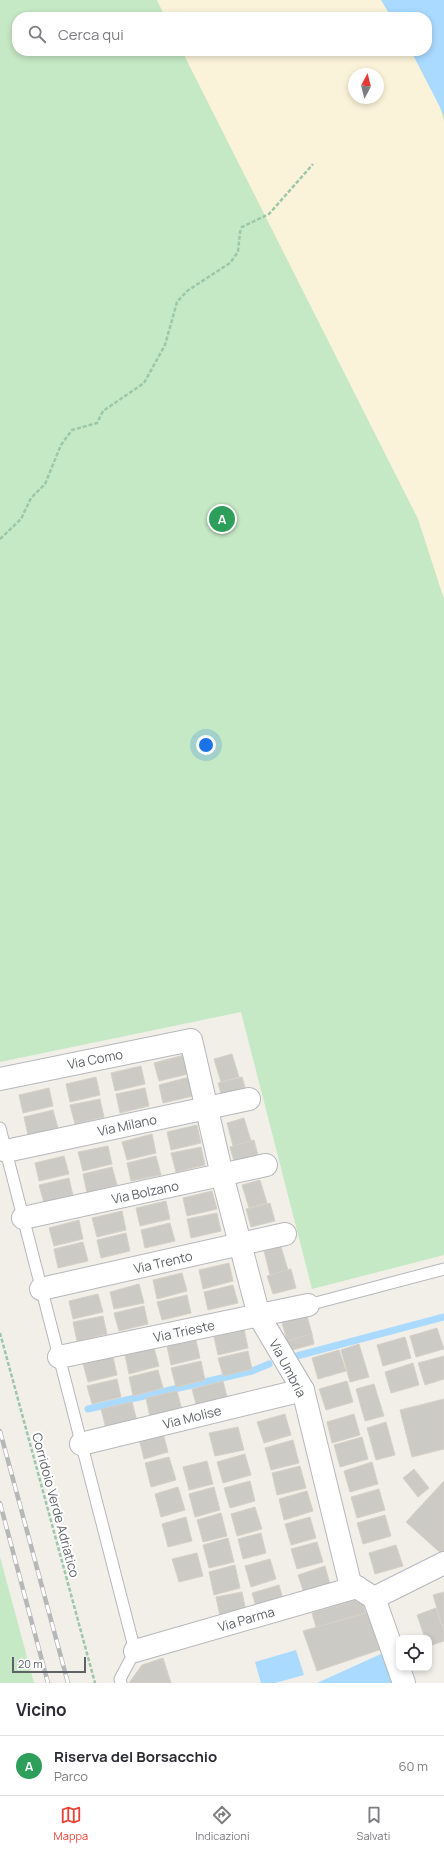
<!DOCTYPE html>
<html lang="it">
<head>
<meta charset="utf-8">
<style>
  :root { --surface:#fff; --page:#f2f2f3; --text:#2b2b33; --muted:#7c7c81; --line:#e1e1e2; --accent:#ea4335 }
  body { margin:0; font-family:Manrope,sans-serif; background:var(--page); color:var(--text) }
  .controls { position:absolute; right:12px; bottom:12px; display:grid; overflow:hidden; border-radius:8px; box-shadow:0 2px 6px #0003 }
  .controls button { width:36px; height:36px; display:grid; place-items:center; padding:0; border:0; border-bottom:1px solid var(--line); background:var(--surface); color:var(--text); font:20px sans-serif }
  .compass { position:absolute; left:348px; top:68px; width:36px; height:36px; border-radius:50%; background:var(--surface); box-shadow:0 2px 6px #0003; rotate:7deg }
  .scale { position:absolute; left:12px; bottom:10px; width:74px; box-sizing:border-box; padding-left:4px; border:2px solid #5f6368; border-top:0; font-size:11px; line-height:14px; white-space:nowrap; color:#5f6368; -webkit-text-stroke:3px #fff; paint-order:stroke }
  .you { position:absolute; left:206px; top:745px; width:14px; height:14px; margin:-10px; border:3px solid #fff; border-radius:50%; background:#1a73e8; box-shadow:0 0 0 6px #1a73e833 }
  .badge { display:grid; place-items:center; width:26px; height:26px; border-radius:50%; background:var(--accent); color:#fff; font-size:13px; font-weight:700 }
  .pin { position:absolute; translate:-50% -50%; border:2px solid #fff; box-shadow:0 1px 4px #0006 }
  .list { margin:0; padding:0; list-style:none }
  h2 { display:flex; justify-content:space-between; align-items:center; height:52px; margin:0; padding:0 16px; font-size:17px }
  h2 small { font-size:13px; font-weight:400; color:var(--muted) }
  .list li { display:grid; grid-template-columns:26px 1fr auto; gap:12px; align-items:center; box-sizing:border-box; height:60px; padding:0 16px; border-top:1px solid var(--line) }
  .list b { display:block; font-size:15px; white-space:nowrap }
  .list p { margin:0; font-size:13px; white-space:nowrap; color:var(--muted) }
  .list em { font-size:13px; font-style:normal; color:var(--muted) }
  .icon { flex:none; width:22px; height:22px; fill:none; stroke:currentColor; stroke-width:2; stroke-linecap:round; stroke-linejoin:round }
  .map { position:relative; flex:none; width:444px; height:1683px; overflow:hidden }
  .search { position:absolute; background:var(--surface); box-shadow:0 2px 6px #0003; left:12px; right:12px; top:12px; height:44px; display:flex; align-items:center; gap:10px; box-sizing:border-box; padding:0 14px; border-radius:16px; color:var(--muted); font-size:15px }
  .sheet { height:112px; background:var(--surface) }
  nav { display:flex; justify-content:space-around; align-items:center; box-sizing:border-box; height:56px; border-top:1px solid var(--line); background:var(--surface); font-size:11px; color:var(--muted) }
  nav a { display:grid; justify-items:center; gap:2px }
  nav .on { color:var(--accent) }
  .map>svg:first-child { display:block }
  .green { fill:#c5e8c5; fill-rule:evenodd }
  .sand { fill:#fbf3d9; fill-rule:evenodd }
  .water { fill:#aadaff }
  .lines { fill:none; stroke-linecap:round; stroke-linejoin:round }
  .stream { stroke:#aadaff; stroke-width:7 }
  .building { fill:#cccac5; stroke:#d6d1c6 }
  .service-casing { stroke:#b5b8bc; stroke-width:13 }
  .minor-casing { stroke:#b5b8bc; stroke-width:24 }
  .path { stroke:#9cc7a9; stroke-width:2.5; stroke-dasharray:4 2; stroke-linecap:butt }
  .service { stroke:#fff; stroke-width:11 }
  .minor { stroke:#fff; stroke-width:22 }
  .rail-casing { stroke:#b6b7b8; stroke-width:4.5 }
  .rail { stroke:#fff; stroke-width:3; stroke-dasharray:9; stroke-linecap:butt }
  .labels { text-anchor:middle; stroke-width:4; stroke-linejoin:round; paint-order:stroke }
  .street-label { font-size:13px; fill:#5f6368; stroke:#fff }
</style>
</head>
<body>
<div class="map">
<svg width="444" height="1683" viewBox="0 0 444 1683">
  <rect width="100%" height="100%" fill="#f1efe8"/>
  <g class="green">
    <path d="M0 0H444V1255L312 1289 241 1012 0 1062ZM17 17H427V51H17ZM354 74H378V98H354Z"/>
    <polygon points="0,1557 34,1683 0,1683"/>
  </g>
  <g class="sand">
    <polygon points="157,0 394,0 405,17 165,17"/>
    <path d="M182 51H424L444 121V599L418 519ZM354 74H378V98H354Z"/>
  </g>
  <g class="water">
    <polygon points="381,0 444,0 444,115 411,51 427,51 427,17 391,17"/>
    <polygon points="296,1650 304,1675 275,1683 261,1683 255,1662"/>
    <polygon points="383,1653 393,1683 317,1683"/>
  </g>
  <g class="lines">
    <g class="stream">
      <polyline points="293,1357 444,1317"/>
      <polyline points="88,1409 252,1371 269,1364"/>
    </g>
  </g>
  <g class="building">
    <polygon points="232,1054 239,1077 221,1082 214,1059"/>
    <polygon points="184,1055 188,1074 159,1081 154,1063"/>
    <polygon points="141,1066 145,1084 115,1091 111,1073"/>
    <polygon points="96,1077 100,1095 70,1102 66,1084"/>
    <polygon points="189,1077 193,1096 163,1103 159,1085"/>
    <polygon points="242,1077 247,1094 223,1101 218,1083"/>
    <polygon points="49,1088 53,1106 23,1113 19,1095"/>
    <polygon points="145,1088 149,1106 120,1113 116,1094"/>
    <polygon points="100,1099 104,1117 75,1124 70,1105"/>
    <polygon points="53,1110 58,1128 28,1135 24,1117"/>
    <polygon points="244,1118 251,1141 233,1146 227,1123"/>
    <polygon points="197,1125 201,1143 171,1150 167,1132"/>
    <polygon points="152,1134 156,1153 127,1160 122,1142"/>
    <polygon points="254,1140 259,1159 235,1165 230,1147"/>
    <polygon points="108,1146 112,1164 83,1171 78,1152"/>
    <polygon points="201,1147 205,1165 176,1172 171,1153"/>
    <polygon points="64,1156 69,1174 39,1181 35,1163"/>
    <polygon points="156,1156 161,1175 131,1181 127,1163"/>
    <polygon points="112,1167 117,1185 87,1193 83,1174"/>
    <polygon points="69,1178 73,1196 44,1203 39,1185"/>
    <polygon points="260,1180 267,1203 249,1208 242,1185"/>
    <polygon points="212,1191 217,1209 187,1216 183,1198"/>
    <polygon points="166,1201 170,1219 140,1226 136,1208"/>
    <polygon points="270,1203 275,1221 251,1227 246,1209"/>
    <polygon points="122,1211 126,1230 97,1237 92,1218"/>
    <polygon points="217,1213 221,1231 191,1238 187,1219"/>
    <polygon points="79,1220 83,1239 54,1246 49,1228"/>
    <polygon points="170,1223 175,1241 145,1248 141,1230"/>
    <polygon points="126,1233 130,1251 101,1258 97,1240"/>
    <polygon points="83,1242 88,1261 58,1268 54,1249"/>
    <polygon points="281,1247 288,1270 270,1275 264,1251"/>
    <polygon points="229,1263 233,1281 203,1289 199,1270"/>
    <polygon points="291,1269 296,1288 273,1294 267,1276"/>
    <polygon points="182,1273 187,1291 157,1299 153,1280"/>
    <polygon points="139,1284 144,1303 114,1309 110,1292"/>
    <polygon points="233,1285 238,1303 208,1310 204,1292"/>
    <polygon points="98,1294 103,1312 73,1319 69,1301"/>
    <polygon points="187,1295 191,1313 162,1320 157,1302"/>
    <polygon points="144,1306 148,1324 119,1331 114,1313"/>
    <polygon points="306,1312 312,1334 287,1341 281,1319"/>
    <polygon points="103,1316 107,1334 77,1341 73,1322"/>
    <polygon points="437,1328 444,1349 416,1357 410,1336"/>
    <polygon points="244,1329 248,1348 218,1355 214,1337"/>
    <polygon points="312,1334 314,1344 289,1351 287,1341"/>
    <polygon points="405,1337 411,1358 383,1366 377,1345"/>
    <polygon points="196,1340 200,1358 171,1365 167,1346"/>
    <polygon points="359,1344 369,1377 350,1382 341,1350"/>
    <polygon points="154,1348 159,1366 129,1374 125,1355"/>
    <polygon points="339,1350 346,1371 318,1379 312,1358"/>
    <polygon points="248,1351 252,1369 223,1376 218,1358"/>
    <polygon points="444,1356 444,1379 425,1385 418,1363"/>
    <polygon points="113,1357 117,1375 88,1382 83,1364"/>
    <polygon points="201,1361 205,1380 176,1387 171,1368"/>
    <polygon points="413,1363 419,1385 391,1393 385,1372"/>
    <polygon points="158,1370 163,1388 133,1396 129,1377"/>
    <polygon points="117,1379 121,1397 92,1404 87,1386"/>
    <polygon points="223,1381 228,1401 197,1408 192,1389"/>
    <polygon points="347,1381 353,1402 326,1410 319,1389"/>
    <polygon points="374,1384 384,1416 365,1421 356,1389"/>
    <polygon points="177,1391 182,1410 150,1417 146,1398"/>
    <polygon points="444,1399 444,1449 412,1457 400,1410"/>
    <polygon points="132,1402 137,1421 106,1429 101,1409"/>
    <polygon points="285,1414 291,1435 264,1443 257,1422"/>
    <polygon points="354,1414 360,1435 332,1443 327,1422"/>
    <polygon points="386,1422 395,1455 376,1460 367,1428"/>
    <polygon points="238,1427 244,1450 215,1456 209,1433"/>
    <polygon points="162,1429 168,1452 144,1459 138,1435"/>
    <polygon points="362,1437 368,1459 340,1467 334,1445"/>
    <polygon points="293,1440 299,1463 271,1470 265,1448"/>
    <polygon points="245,1454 251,1475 223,1483 217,1462"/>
    <polygon points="169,1457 176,1480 151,1487 145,1463"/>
    <polygon points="207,1461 213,1484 189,1490 183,1467"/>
    <polygon points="372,1462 378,1484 350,1492 344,1471"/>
    <polygon points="300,1466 306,1488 277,1495 272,1473"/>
    <polygon points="414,1469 429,1488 418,1497 403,1478"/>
    <polygon points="250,1481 255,1501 230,1508 224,1488"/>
    <polygon points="444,1481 444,1556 406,1522"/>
    <polygon points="178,1487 185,1510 161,1517 155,1494"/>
    <polygon points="214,1487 220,1510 195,1517 189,1494"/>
    <polygon points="379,1489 385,1510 357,1518 351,1497"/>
    <polygon points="307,1491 313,1511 284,1520 279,1499"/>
    <polygon points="255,1507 262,1529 237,1536 231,1514"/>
    <polygon points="221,1513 227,1536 203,1542 197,1520"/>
    <polygon points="385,1515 391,1536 363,1544 357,1523"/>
    <polygon points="186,1517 192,1541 168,1547 162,1524"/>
    <polygon points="310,1517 316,1538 291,1545 285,1524"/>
    <polygon points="261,1533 266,1553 243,1559 238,1539"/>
    <polygon points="228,1538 234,1562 209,1568 203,1545"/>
    <polygon points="317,1542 323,1562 297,1569 291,1549"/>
    <polygon points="396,1545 403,1566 375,1574 369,1553"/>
    <polygon points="197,1553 203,1576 179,1582 172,1559"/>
    <polygon points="270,1559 276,1579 251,1587 245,1566"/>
    <polygon points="235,1565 240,1588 214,1595 209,1572"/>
    <polygon points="325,1566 331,1588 305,1596 298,1575"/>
    <polygon points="279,1585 285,1606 258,1614 252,1593"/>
    <polygon points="242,1592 247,1616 221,1621 216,1597"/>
    <polygon points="444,1592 444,1632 433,1595"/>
    <polygon points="355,1600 363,1604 366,1613 316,1627 312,1613"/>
    <polygon points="436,1608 444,1632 444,1641 429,1646 429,1638 425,1638 417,1615"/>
    <polygon points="370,1612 385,1648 317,1671 303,1631"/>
    <polygon points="163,1658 171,1683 129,1683 142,1665"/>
  </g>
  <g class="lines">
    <g class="service-casing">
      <g id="service">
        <polyline points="0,1128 135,1651 120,1679 121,1683"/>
        <polyline points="308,1305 444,1269"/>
      </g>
    </g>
    <g class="minor-casing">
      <g id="minor">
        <polyline points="0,1079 191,1040 222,1175 259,1316 303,1390 350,1583 374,1598 404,1683"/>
        <polyline points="6,1151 249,1099"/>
        <polyline points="23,1218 266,1165"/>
        <polyline points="41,1289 285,1234"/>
        <polyline points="59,1357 308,1305"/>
        <polyline points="81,1444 303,1390"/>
        <polyline points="374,1598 444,1563"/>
        <polyline points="135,1651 357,1587"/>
      </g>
    </g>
    <g class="path">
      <polyline points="0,539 21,519 31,498 45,484 61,445 72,430 97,423 103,411 144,383 165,345 177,302 187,291 230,263 238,252 240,232 242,227 269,214 313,164"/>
      <polyline points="0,1333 95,1683"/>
    </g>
    <use href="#service" class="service"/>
    <use href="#minor" class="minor"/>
    <g class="rail-casing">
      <g id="rail">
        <polyline points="0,1431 68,1683"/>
        <polyline points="0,1503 48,1683"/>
      </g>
    </g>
    <use href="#rail" class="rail"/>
  </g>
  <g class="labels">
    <g class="street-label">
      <text transform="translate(95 1059) rotate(-11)" y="5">Via Como</text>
      <text transform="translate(127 1125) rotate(-12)" y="5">Via Milano</text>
      <text transform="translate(145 1192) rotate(-12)" y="5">Via Bolzano</text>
      <text transform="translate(163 1262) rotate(-13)" y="5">Via Trento</text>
      <text transform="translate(184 1331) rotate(-12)" y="5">Via Trieste</text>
      <text transform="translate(288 1368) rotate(62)" y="5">Via Umbria</text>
      <text transform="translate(192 1417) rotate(-14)" y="5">Via Molise</text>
      <text transform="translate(56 1505) rotate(75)" y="5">Corridoio Verde Adriatico</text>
      <text transform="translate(246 1619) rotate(-16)" y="5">Via Parma</text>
    </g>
  </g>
</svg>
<div class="controls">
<button><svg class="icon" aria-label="locate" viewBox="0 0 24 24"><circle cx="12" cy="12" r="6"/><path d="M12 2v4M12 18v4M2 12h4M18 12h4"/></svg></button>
</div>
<svg class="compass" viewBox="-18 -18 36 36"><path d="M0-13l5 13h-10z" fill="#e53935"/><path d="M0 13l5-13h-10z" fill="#7c7c81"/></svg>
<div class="scale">20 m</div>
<div class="you"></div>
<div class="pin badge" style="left:222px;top:519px;background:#2e9e5b">A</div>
<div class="search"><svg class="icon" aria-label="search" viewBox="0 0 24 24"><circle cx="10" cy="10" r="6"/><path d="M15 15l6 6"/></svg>Cerca qui</div>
</div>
<section class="sheet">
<h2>Vicino<small></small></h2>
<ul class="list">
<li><span class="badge" style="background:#2e9e5b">A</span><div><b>Riserva del Borsacchio</b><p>Parco</p></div><em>60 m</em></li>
</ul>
</section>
<nav>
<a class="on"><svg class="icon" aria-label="map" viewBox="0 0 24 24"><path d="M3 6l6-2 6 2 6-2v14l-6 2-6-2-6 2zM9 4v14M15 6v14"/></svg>Mappa</a>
<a><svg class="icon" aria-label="directions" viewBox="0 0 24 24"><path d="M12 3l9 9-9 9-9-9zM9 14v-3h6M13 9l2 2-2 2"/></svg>Indicazioni</a>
<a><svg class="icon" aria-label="saved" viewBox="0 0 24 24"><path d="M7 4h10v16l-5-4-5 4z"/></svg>Salvati</a>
</nav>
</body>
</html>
